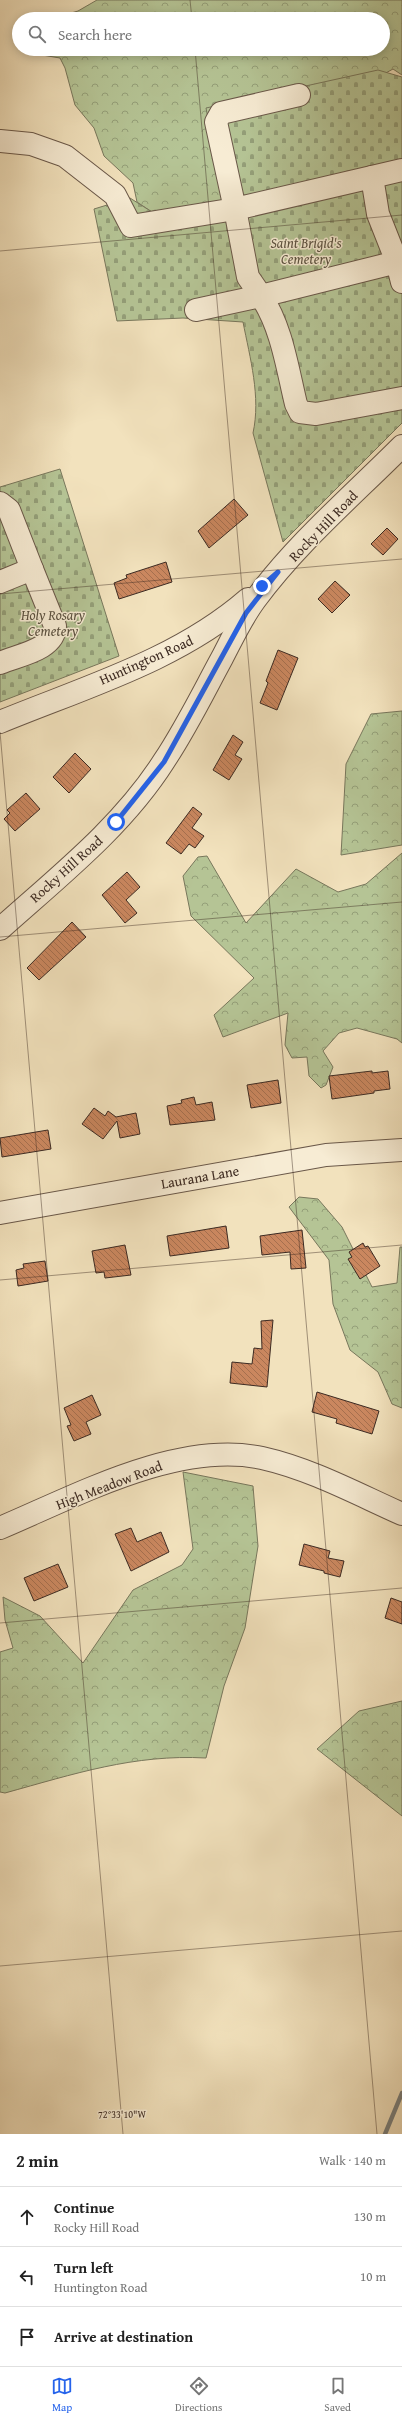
<!DOCTYPE html>
<html lang="en">
<head>
<meta charset="utf-8">
<style>
  :root { --surface:#fff; --page:#f6f6f6; --text:#222; --muted:#767676; --line:#e0e0e0; --accent:#2563eb }
  body { margin:0; font-family:"Gentium Book Plus",serif; background:var(--page); color:var(--text) }
  .stop { position:absolute; width:12px; height:12px; margin:-9px; border:3px solid #2563eb; border-radius:50%; background:#fff }
  .stop.end { background:#2563eb; border-color:#fff; box-shadow:0 1px 4px #0008 }
  .list { margin:0; padding:0; list-style:none }
  h2 { display:flex; justify-content:space-between; align-items:center; height:52px; margin:0; padding:0 16px; font-size:17px }
  h2 small { font-size:13px; font-weight:400; color:var(--muted) }
  .list li { display:grid; grid-template-columns:26px 1fr auto; gap:12px; align-items:center; box-sizing:border-box; height:60px; padding:0 16px; border-top:1px solid var(--line) }
  .list b { display:block; font-size:15px; white-space:nowrap }
  .list p { margin:0; font-size:13px; white-space:nowrap; color:var(--muted) }
  .list em { font-size:13px; font-style:normal; color:var(--muted) }
  .icon { flex:none; width:22px; height:22px; fill:none; stroke:currentColor; stroke-width:2; stroke-linecap:round; stroke-linejoin:round }
  .map { position:relative; flex:none; width:402px; height:2134px; overflow:hidden }
  .search { position:absolute; background:var(--surface); box-shadow:0 2px 10px #0003; left:12px; right:12px; top:12px; height:44px; display:flex; align-items:center; gap:10px; box-sizing:border-box; padding:0 14px; border-radius:22px; color:var(--muted); font-size:15px }
  .sheet { height:232px; background:var(--surface) }
  nav { display:flex; justify-content:space-around; align-items:center; box-sizing:border-box; height:56px; border-top:1px solid var(--line); background:var(--surface); font-size:11px; color:var(--muted) }
  nav a { display:grid; justify-items:center; gap:2px }
  nav .on { color:var(--accent) }
  .map>svg:first-child { display:block }
  .forest { fill:url(#forest-crowns); stroke:#78775c }
  .cemetery { fill:url(#cemetery-stones); stroke:#78775c }
  .lines { fill:none; stroke-linecap:round; stroke-linejoin:round }
  .stream { stroke:#79807f; stroke-width:4.5 }
  .building { fill:url(#building-back-hatch); stroke:#3c2a22 }
  .minor-casing { stroke:#6a5849; stroke-width:24 }
  .minor { stroke:#f7ecd4; stroke-width:22 }
  .route { stroke:#2563eb; stroke-width:5 }
  .ticks { fill:none; stroke:#3c2a22; stroke-width:1; stroke-opacity:0.45 }
  .labels { text-anchor:middle; stroke-width:3; stroke-linejoin:round; paint-order:stroke }
  .park-label { font-size:14px; font-style:italic; fill:#5a503f; stroke:#f7ecd4 }
  .street-label { font-size:14px; fill:#3c2a22; stroke:#f7ecd4 }
  .ticks-label { font-size:10px; text-anchor:middle; fill:#3c2a22; stroke:#f7ecd4; stroke-width:3; stroke-linejoin:round; paint-order:stroke }
</style>
</head>
<body>
<div class="map">
<svg width="402" height="2134" viewBox="0 0 402 2134">
  <defs>
    <pattern id="forest-crowns" width="20" height="18" patternUnits="userSpaceOnUse"><rect width="20" height="18" fill="#b5c495"/><path d="M2 6a3 3 0 1 1 6 0M12 15a3 3 0 1 1 6 0" fill="none" stroke="#949f79"/></pattern>
    <pattern id="cemetery-stones" width="16" height="16" patternUnits="userSpaceOnUse"><rect width="16" height="16" fill="#b5c495"/><path d="M2 7V4a2 2 0 0 1 4 0v3zM10 15v-3a2 2 0 0 1 4 0v3z" fill="#949f79"/></pattern>
    <pattern id="building-back-hatch" width="6" height="6" patternUnits="userSpaceOnUse"><rect width="6" height="6" fill="#ca875f"/><path d="M-1 5l2 2M0 0l6 6M5-1l2 2" fill="none" stroke="#a56f4e"/></pattern>
  </defs>
  <rect width="100%" height="100%" fill="#f2e2bd"/>
  <filter id="stains"><feTurbulence type="fractalNoise" baseFrequency=".005" numOctaves="4"/><feColorMatrix values="0 0 0 0 .2 0 0 0 0 .09 0 0 0 0 .02 0 0 0 .5 -.17"/></filter>
  <radialGradient id="worn" r=".72"><stop offset=".6" stop-color="#630" stop-opacity="0"/><stop offset="1" stop-color="#630" stop-opacity=".3"/></radialGradient>
  <g class="forest">
    <polygon points="97,0 402,0 402,75 393,69 373,80 304,94 281,87 234,117 222,188 222,222 152,212 137,202 133,183 104,156 94,128 75,105 65,68 60,58 30,53 21,49 383,49 383,19 51,19 78,11"/>
    <polygon points="402,711 402,845 341,855 346,764 371,714"/>
    <polygon points="402,853 402,1043 397,1039 357,1028 339,1033 323,1051 333,1067 326,1085 321,1088 309,1076 307,1057 292,1058 285,1045 288,1013 223,1037 214,1015 254,978 191,916 183,876 198,857 207,856 246,923 296,869 338,892 366,884"/>
    <polygon points="299,1197 318,1199 342,1227 372,1287 397,1283 400,1247 402,1247 402,1408 392,1404 378,1372 350,1350 333,1304 329,1260 289,1207"/>
    <path d="M183 1472 253 1486 258 1546 245 1628 224 1686 206 1758C134 1754 74 1774 5 1793L0 1792V1652L13 1648 5 1620 3 1597 40 1616 83 1663 133 1590 182 1565 193 1549Z"/>
    <polygon points="402,1701 402,1816 317,1749 359,1711"/>
  </g>
  <g class="cemetery">
    <path d="M378 70 402 77V423L283 542 253 433C261 397 250 358 243 322L183 318 117 321 94 209 130 198 152 212 224 202 206 108Z"/>
    <polygon points="60,469 119,656 0,702 0,487"/>
  </g>
  <g class="lines">
    <polyline class="stream" points="385,2134 402,2093"/>
  </g>
  <g class="building">
    <polygon points="234,499 248,515 209,548 198,531"/>
    <polygon points="387,528 398,539 383,555 371,544"/>
    <polygon points="166,562 172,582 119,599 114,583 127,578 126,575"/>
    <polygon points="335,581 350,595 332,613 318,599"/>
    <polygon points="278,650 298,658 277,710 260,703 268,683 266,681"/>
    <polygon points="233,735 243,742 235,755 242,759 229,780 213,770"/>
    <polygon points="75,753 91,769 69,793 53,777"/>
    <polygon points="26,793 40,809 15,831 4,819 10,813 7,810"/>
    <polygon points="193,807 202,814 192,828 204,836 195,848 189,844 181,854 166,843"/>
    <polygon points="127,872 140,887 126,900 137,913 125,923 102,895"/>
    <polygon points="72,922 86,937 39,980 27,968"/>
    <polygon points="372,1071 372,1073 388,1071 390,1089 374,1091 374,1093 332,1099 329,1076"/>
    <polygon points="278,1080 281,1103 251,1108 247,1085"/>
    <polygon points="194,1097 196,1105 212,1102 215,1120 170,1125 167,1106 182,1103 181,1100"/>
    <polygon points="94,1108 105,1116 108,1111 116,1117 136,1113 140,1134 120,1138 117,1121 103,1139 82,1124"/>
    <polygon points="48,1130 51,1149 2,1157 0,1138"/>
    <polygon points="226,1226 229,1248 170,1256 167,1236"/>
    <polygon points="302,1230 306,1268 291,1269 290,1252 262,1255 260,1236"/>
    <polygon points="363,1243 365,1247 368,1246 380,1266 360,1279 348,1259 352,1257 349,1252"/>
    <polygon points="125,1245 131,1275 105,1278 104,1272 96,1273 92,1251"/>
    <polygon points="45,1261 48,1281 18,1286 16,1270 24,1268 23,1264"/>
    <polygon points="273,1320 267,1387 230,1383 232,1362 252,1364 254,1348 262,1349 261,1321"/>
    <polygon points="317,1392 379,1411 372,1434 336,1423 337,1419 312,1412"/>
    <polygon points="92,1395 101,1415 86,1422 91,1434 74,1441 67,1426 71,1425 64,1408"/>
    <polygon points="131,1528 137,1542 161,1532 169,1552 131,1571 115,1534"/>
    <polygon points="304,1544 330,1551 328,1558 344,1561 340,1577 324,1573 324,1571 299,1565"/>
    <polygon points="58,1564 68,1587 34,1601 24,1578"/>
    <polygon points="391,1598 402,1602 402,1624 385,1618"/>
  </g>
  <g class="lines">
    <g class="minor-casing">
      <g id="minor">
        <polyline points="299,95 221,113 216,122 235,209 372,177"/>
        <polyline points="0,141 31,144 65,156 115,195 131,226 235,209 248,277 261,296 196,310"/>
        <path d="M402 170 372 177 378 214 397 262 261 296C282 328 287 367 296 404L300 412 316 414 402 398"/>
        <polyline points="402,261 397,262 402,282"/>
        <polyline points="0,503 9,510 32,569"/>
        <path d="M0 582 32 569 55 626C55 650 18 655 0 663"/>
        <path d="M0 722C85 687 178 660 248 599"/>
        <path d="M0 929C58 877 122 827 164 761 186 728 203 693 222 658 232 639 241 619 255 600 296 544 352 496 402 446"/>
        <polyline points="0,1213 326,1155 402,1150"/>
        <path d="M0 1528C76 1496 178 1440 262 1458 311 1469 357 1494 402 1514"/>
      </g>
    </g>
    <use href="#minor" class="minor"/>
  </g>
  <g class="lines">
    <polyline class="route" points="116,822 164,762 246,613 278,572 262,586"/>
  </g>
  <path class="ticks" d="M190 0 192 19M195 49 377 2134M0 251 402 215M0 594 402 559M0 732 123 2134M0 937 402 902M0 1280 402 1245M0 1623 402 1588M0 1966 402 1931"/>
  <g class="labels">
    <g class="park-label">
      <text x="306" y="248">Saint Brigid's<tspan x="306" dy="16">Cemetery</tspan></text>
      <text x="53" y="620">Holy Rosary<tspan x="53" dy="16">Cemetery</tspan></text>
    </g>
    <g class="street-label">
      <text transform="translate(323 526) rotate(-46)" y="5">Rocky Hill Road</text>
      <text transform="translate(146 660) rotate(-24)" y="5">Huntington Road</text>
      <text transform="translate(66 869) rotate(-42)" y="5">Rocky Hill Road</text>
      <text transform="translate(200 1177) rotate(-10)" y="5">Laurana Lane</text>
      <text transform="translate(109 1485) rotate(-21)" y="5">High Meadow Road</text>
    </g>
  </g>
  <g class="ticks-label">
    <text x="122" y="2118">72°33'10"W</text>
  </g>
  <rect width="100%" height="100%" filter="url(#stains)"/>
  <rect width="100%" height="100%" fill="url(#worn)"/>
</svg>
<div class="stop" style="left:116px;top:822px"></div>
<div class="stop end" style="left:262px;top:586px"></div>
<div class="search"><svg class="icon" aria-label="search" viewBox="0 0 24 24"><circle cx="10" cy="10" r="6"/><path d="M15 15l6 6"/></svg>Search here</div>
</div>
<section class="sheet">
<h2>2 min<small>Walk · 140 m</small></h2>
<ul class="list">
<li><svg class="icon" aria-label="ahead" viewBox="0 0 24 24"><path d="M12 20V5M6 11l6-6 6 6"/></svg><div><b>Continue</b><p>Rocky Hill Road</p></div><em>130 m</em></li>
<li><svg class="icon" aria-label="left" viewBox="0 0 24 24"><path d="M17 20v-9H6M10 6l-5 5 5 5"/></svg><div><b>Turn left</b><p>Huntington Road</p></div><em>10 m</em></li>
<li><svg class="icon" aria-label="arrive" viewBox="0 0 24 24"><path d="M6 21V4h12l-3 4 3 4H6"/></svg><div><b>Arrive at destination</b></div></li>
</ul>
</section>
<nav>
<a class="on"><svg class="icon" aria-label="map" viewBox="0 0 24 24"><path d="M3 6l6-2 6 2 6-2v14l-6 2-6-2-6 2zM9 4v14M15 6v14"/></svg>Map</a>
<a><svg class="icon" aria-label="directions" viewBox="0 0 24 24"><path d="M12 3l9 9-9 9-9-9zM9 14v-3h6M13 9l2 2-2 2"/></svg>Directions</a>
<a><svg class="icon" aria-label="saved" viewBox="0 0 24 24"><path d="M7 4h10v16l-5-4-5 4z"/></svg>Saved</a>
</nav>
</body>
</html>
